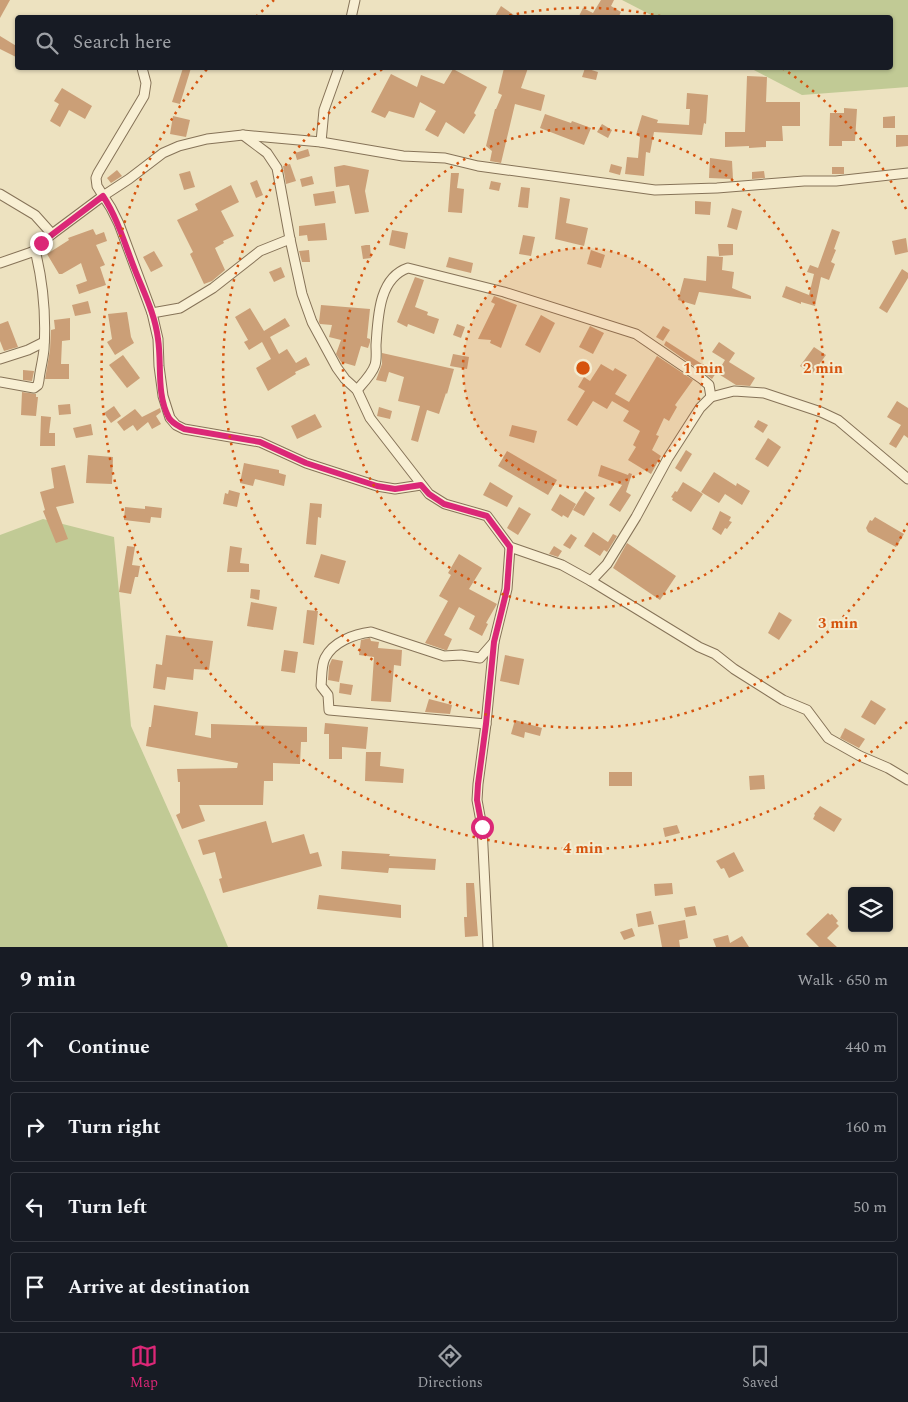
<!DOCTYPE html>
<html lang="en">
<head>
<meta charset="utf-8">
<style>
  :root { --surface:#171b24; --page:#20242c; --text:#f1f3f6; --muted:#9ea1a6; --line:#363941; --accent:#db2777 }
  body { margin:0; font-family:Spectral,serif; background:var(--page); color:var(--text) }
  .controls { position:absolute; right:15px; bottom:15px; display:grid; overflow:hidden; border-radius:5px; box-shadow:0 1px 4px #0004 }
  .controls button { width:45px; height:45px; display:grid; place-items:center; padding:0; border:0; border-bottom:1px solid var(--line); background:var(--surface); color:var(--text); font:25px sans-serif }
  .stop { position:absolute; width:15px; height:15px; margin:-11px; border:4px solid #db2777; border-radius:50%; background:#fff }
  .stop.end { background:#db2777; border-color:#fff; box-shadow:0 1px 5px #0008 }
  .list { margin:0; padding:0; list-style:none }
  h2 { display:flex; justify-content:space-between; align-items:center; height:65px; margin:0; padding:0 20px; font-size:21px }
  h2 small { font-size:16px; font-weight:400; color:var(--muted) }
  .list li { display:grid; grid-template-columns:32px 1fr auto; gap:15px; align-items:center; box-sizing:border-box; height:70px; margin:0 10px 10px; padding:0 10px; border:1px solid var(--line); border-radius:5px }
  .list b { display:block; font-size:19px; white-space:nowrap }
  .list em { font-size:16px; font-style:normal; color:var(--muted) }
  .icon { flex:none; width:28px; height:28px; fill:none; stroke:currentColor; stroke-width:2; stroke-linecap:round; stroke-linejoin:round }
  .map { position:relative; flex:none; width:908px; height:947px; overflow:hidden }
  .search { position:absolute; background:var(--surface); box-shadow:0 1px 4px #0004; left:15px; right:15px; top:15px; height:55px; display:flex; align-items:center; gap:12px; box-sizing:border-box; padding:0 18px; border-radius:5px; color:var(--muted); font-size:19px }
  .sheet { height:385px; background:var(--surface) }
  nav { display:flex; justify-content:space-around; align-items:center; box-sizing:border-box; height:70px; border-top:1px solid var(--line); background:var(--surface); font-size:14px; color:var(--muted) }
  nav a { display:grid; justify-items:center; gap:2px }
  nav .on { color:var(--accent) }
  .map>svg:first-child { display:block }
  .green { fill:#c1ca95 }
  .building { fill:#cb9f77 }
  .lines { fill:none; stroke-linecap:round; stroke-linejoin:round }
  .street-casing { stroke:#867358; stroke-width:11 }
  .street { stroke:#f8efd3; stroke-width:9 }
  .route { stroke:#db2777; stroke-width:6 }
  .ring { fill:none; stroke:#d6540e; stroke-width:2.5; stroke-dasharray:2.5 5 }
  .centre { fill:#d6540e; stroke:#f4ecd0; stroke-width:2.5 }
  .ring-label { font-size:15px; text-anchor:middle; font-weight:bold; fill:#d6540e; stroke:#f4ecd0; stroke-width:4; stroke-linejoin:round; paint-order:stroke }
</style>
</head>
<body>
<div class="map">
<svg width="908" height="947" viewBox="0 0 908 947">
  <rect width="100%" height="100%" fill="#ede2c0"/>
  <g class="green">
    <polygon points="622,0 908,0 908,87 802,95 750,68 890,68 890,18 655,17"/>
    <polygon points="43,519 114,537 131,726 204,890 228,947 0,947 0,535"/>
  </g>
  <g class="building">
    <polygon points="0,0 10,0 0,18"/>
    <polygon points="601,0 614,0 611,6 621,12 618,18 578,18 583,8 593,13"/>
    <polygon points="501,6 518,18 494,18"/>
    <polygon points="0,36 18,47 18,58 0,49"/>
    <polygon points="183,68 191,68 180,104 172,102"/>
    <polygon points="504,68 528,68 521,88 545,95 541,111 515,104 501,163 490,161 492,151 486,146 495,109 496,109 502,95 498,93"/>
    <polygon points="585,68 598,72 596,80 582,77"/>
    <polygon points="453,69 487,87 474,113 476,115 464,134 446,122 438,137 425,130 436,111 420,102 414,118 389,111 385,118 371,112 391,74 417,87 421,75 444,84"/>
    <polygon points="747,76 767,77 766,102 800,102 800,126 782,126 783,141 766,141 766,147 749,148 749,146 725,147 725,132 745,132"/>
    <polygon points="62,88 92,106 85,119 69,110 60,127 50,121 59,104 54,101"/>
    <polygon points="687,93 708,95 706,124 704,123 702,135 654,132 650,153 646,152 644,176 625,174 627,157 638,158 640,137 636,135 642,115 658,120 657,123 689,125 690,109 686,109"/>
    <polygon points="844,108 857,109 855,141 842,141 842,146 829,146 830,113 844,113"/>
    <polygon points="545,114 571,123 572,121 591,128 584,145 540,128"/>
    <polygon points="173,116 190,120 186,137 170,134"/>
    <polygon points="895,116 895,128 883,128 883,117"/>
    <polygon points="602,124 612,130 608,138 597,132"/>
    <polygon points="896,135 908,135 908,146 896,147"/>
    <polygon points="308,149 310,156 297,160 295,153"/>
    <polygon points="710,158 732,161 733,179 709,178"/>
    <polygon points="290,164 296,181 286,184 283,166"/>
    <polygon points="611,164 622,167 620,175 609,172"/>
    <polygon points="344,165 369,170 365,191 369,212 355,214 349,185 336,187 334,167"/>
    <rect x="832" y="167" width="12" height="7"/>
    <polygon points="117,170 122,176 111,183 107,178"/>
    <polygon points="190,171 195,187 184,190 179,174"/>
    <polygon points="764,171 765,178 752,179 752,172"/>
    <polygon points="451,173 459,173 457,188 464,189 462,213 448,212"/>
    <polygon points="312,176 314,184 302,187 300,179"/>
    <polygon points="257,180 263,195 256,198 250,183"/>
    <polygon points="491,181 501,183 499,191 489,189"/>
    <polygon points="231,185 239,202 221,211 234,236 223,241 224,243 215,248 225,270 212,281 204,284 190,254 193,252 177,220 198,210 195,204"/>
    <polygon points="521,187 530,188 528,208 518,207"/>
    <polygon points="334,191 336,203 315,206 313,194"/>
    <polygon points="560,197 570,199 566,223 588,228 584,246 555,239"/>
    <polygon points="695,201 711,202 710,215 695,214"/>
    <polygon points="732,208 742,211 737,230 727,227"/>
    <polygon points="325,223 327,240 308,241 307,235 299,236 299,226"/>
    <polygon points="93,229 96,235 104,232 107,241 96,245 105,265 100,267 106,285 79,294 76,285 87,281 81,263 62,274 59,274 47,254 69,240 68,238"/>
    <polygon points="832,229 840,232 834,249 836,250 831,262 835,264 829,280 821,277 815,306 801,302 801,304 782,297 786,286 809,295 814,274 807,272 810,265 818,268"/>
    <polygon points="392,230 408,233 405,249 389,245"/>
    <polygon points="523,235 535,237 531,256 519,254"/>
    <polygon points="906,238 908,252 895,255 892,241"/>
    <polygon points="718,244 733,244 733,255 719,256"/>
    <polygon points="366,245 370,245 371,258 363,259 361,246"/>
    <polygon points="309,250 310,262 302,262 299,251"/>
    <polygon points="591,250 605,255 601,268 587,264"/>
    <polygon points="154,251 163,266 151,272 143,257"/>
    <polygon points="707,256 723,257 722,270 734,272 732,288 751,296 751,299 699,292 695,305 678,300 684,278 706,281"/>
    <polygon points="449,257 473,263 471,273 446,267"/>
    <polygon points="281,267 285,277 274,282 269,272"/>
    <polygon points="902,269 908,273 908,278 887,313 879,308"/>
    <polygon points="415,277 424,280 415,307 428,312 427,315 439,319 434,334 408,324 407,327 397,322"/>
    <polygon points="494,296 517,305 501,348 490,343 491,340 478,339 495,304 491,302"/>
    <polygon points="88,301 91,313 75,316 72,305"/>
    <polygon points="321,305 370,309 367,338 370,339 370,342 368,348 361,346 355,366 341,362 336,354 341,340 329,337 332,325 320,324 319,322"/>
    <polygon points="250,308 264,331 285,318 290,326 270,337 279,354 287,349 296,363 306,357 310,365 295,372 296,374 268,391 256,368 271,359 262,342 249,350 244,342 248,340 235,317"/>
    <polygon points="127,312 131,337 134,343 115,355 107,342 112,339 108,314"/>
    <polygon points="541,315 555,323 540,353 525,345"/>
    <polygon points="70,318 70,340 62,341 61,364 69,364 69,379 45,379 50,350 51,330 55,329 54,320"/>
    <polygon points="8,321 18,347 4,351 0,341 0,324"/>
    <polygon points="457,324 465,327 461,338 453,335"/>
    <polygon points="590,326 604,333 593,354 579,347"/>
    <polygon points="663,326 670,330 663,341 656,337"/>
    <polygon points="666,341 716,373 712,379 664,345"/>
    <polygon points="719,342 735,353 729,362 755,378 750,386 736,385 717,373 725,360 712,352"/>
    <polygon points="814,347 826,355 812,374 800,366"/>
    <polygon points="382,353 454,369 447,394 446,393 439,414 427,410 418,442 411,440 420,406 398,401 404,377 389,372 386,382 376,380 382,364"/>
    <polygon points="453,354 469,357 467,369 450,366"/>
    <polygon points="123,355 140,378 127,388 109,365"/>
    <polygon points="657,356 693,380 675,405 677,407 669,421 664,418 656,435 659,436 652,450 661,456 651,474 628,460 636,447 633,445 640,431 623,421 629,411 612,401 607,409 593,401 577,426 567,420 585,391 578,387 584,377 590,381 601,364 613,371 615,368 627,375 615,394 629,402"/>
    <polygon points="23,370 34,371 32,381 23,380"/>
    <polygon points="22,392 36,394 36,397 38,397 36,416 21,415"/>
    <polygon points="897,401 908,408 908,438 904,435 896,448 889,444 901,425 887,417"/>
    <polygon points="70,404 71,414 59,415 58,405"/>
    <polygon points="114,406 121,416 111,423 104,413"/>
    <polygon points="379,407 392,411 390,419 377,416"/>
    <polygon points="160,408 161,412 156,416 161,424 152,429 148,422 137,431 133,425 124,431 117,422 135,409 142,417"/>
    <polygon points="315,414 322,427 297,439 291,426"/>
    <polygon points="41,416 51,417 49,433 55,433 55,446 40,446"/>
    <polygon points="758,420 768,425 763,433 754,427"/>
    <polygon points="91,424 93,435 76,438 73,428"/>
    <polygon points="512,425 537,431 534,443 509,436"/>
    <polygon points="768,438 781,447 768,467 755,459"/>
    <polygon points="686,450 692,454 681,472 675,468"/>
    <polygon points="507,451 557,480 548,495 498,466"/>
    <polygon points="88,455 113,457 112,484 86,483"/>
    <polygon points="244,463 279,470 279,473 286,475 284,486 255,479 253,486 240,483"/>
    <polygon points="65,465 74,503 56,507 68,539 56,543 43,511 45,510 40,492 54,488 51,468"/>
    <polygon points="601,465 628,475 629,473 632,474 626,492 631,495 620,512 609,505 622,485 598,476"/>
    <polygon points="714,472 736,486 737,483 750,491 742,505 725,494 719,503 701,492"/>
    <polygon points="490,482 513,496 507,507 483,495"/>
    <polygon points="683,482 703,494 691,512 672,500 673,498 671,497 675,491 677,492"/>
    <polygon points="229,490 240,493 237,507 223,504 225,493 228,494"/>
    <polygon points="585,491 595,498 584,516 573,510"/>
    <polygon points="560,494 576,504 568,518 563,515 562,517 551,510"/>
    <polygon points="310,503 322,504 321,518 318,517 316,545 306,544"/>
    <polygon points="145,506 162,508 161,518 151,517 150,523 124,520 125,507 145,509"/>
    <polygon points="519,507 531,514 518,535 507,528"/>
    <polygon points="720,511 731,517 729,521 732,522 727,529 725,528 721,535 712,529"/>
    <polygon points="875,517 904,534 896,547 868,532 866,528 870,520 872,521"/>
    <polygon points="593,532 608,542 613,534 617,536 607,552 604,550 600,556 584,546"/>
    <polygon points="571,534 577,538 570,549 563,545"/>
    <polygon points="627,543 676,576 660,600 613,568"/>
    <polygon points="127,546 135,547 132,565 140,566 138,577 135,577 131,594 119,592"/>
    <polygon points="230,546 242,548 240,563 249,564 249,572 227,572"/>
    <polygon points="554,546 562,551 558,557 549,554"/>
    <polygon points="321,554 346,561 339,584 314,577"/>
    <polygon points="459,554 482,568 469,589 497,604 486,623 488,624 482,636 469,629 475,616 459,607 444,635 452,639 447,650 445,650 425,643 448,601 439,596 451,575 448,573"/>
    <polygon points="251,589 260,590 259,600 250,598"/>
    <polygon points="251,602 277,607 273,630 247,626"/>
    <polygon points="307,610 318,611 314,645 303,643"/>
    <polygon points="779,612 792,620 779,640 768,633"/>
    <polygon points="166,635 213,641 209,670 194,669 193,680 167,677 165,690 153,688 156,664 162,665"/>
    <polygon points="370,638 371,641 379,642 378,648 402,650 401,666 394,665 391,702 371,701 374,657 359,655 361,640"/>
    <polygon points="284,650 298,652 295,673 281,671"/>
    <polygon points="505,655 524,659 519,685 500,681"/>
    <polygon points="332,659 343,661 339,682 328,680 329,666"/>
    <polygon points="340,683 353,685 351,695 339,693"/>
    <polygon points="429,699 452,705 450,714 425,712"/>
    <polygon points="871,700 886,709 875,725 861,717"/>
    <polygon points="154,705 198,712 195,735 211,738 211,724 307,727 307,742 301,742 300,764 273,763 273,781 264,781 263,805 199,805 205,821 182,829 176,815 180,813 180,782 178,782 177,769 237,768 238,763 146,746 149,727 151,727"/>
    <polygon points="515,720 542,728 540,736 525,732 524,738 511,734"/>
    <polygon points="325,723 368,727 366,749 342,747 342,759 329,759 329,734 324,734"/>
    <polygon points="845,728 865,739 859,748 840,738"/>
    <polygon points="366,752 381,752 380,766 404,769 403,783 365,781"/>
    <rect x="609" y="772" width="23" height="14"/>
    <polygon points="764,775 765,789 750,790 749,776"/>
    <polygon points="820,806 842,819 834,832 813,819 815,815 814,814"/>
    <polygon points="266,821 272,843 304,834 310,854 318,852 322,866 223,893 219,879 222,878 215,852 203,855 198,840"/>
    <polygon points="677,825 680,833 665,837 663,828"/>
    <polygon points="342,851 390,854 389,856 436,859 435,870 389,868 388,873 341,869"/>
    <polygon points="734,852 744,871 729,878 724,868 721,869 716,861"/>
    <polygon points="466,883 474,883 478,936 465,937 464,917 467,917"/>
    <polygon points="672,883 673,894 655,896 654,884"/>
    <polygon points="319,895 401,905 401,918 317,909"/>
    <polygon points="695,906 697,915 686,917 684,908"/>
    <polygon points="651,911 654,924 638,927 636,914"/>
    <polygon points="828,913 830,915 832,914 838,921 836,923 839,926 827,938 837,947 819,947 806,934"/>
    <polygon points="685,920 688,938 679,940 680,947 662,947 658,925"/>
    <polygon points="632,928 635,936 624,940 620,932"/>
    <polygon points="728,935 730,943 742,936 749,947 716,947 713,939"/>
  </g>
  <g class="lines">
    <g class="street-casing">
      <g id="street">
        <polyline points="351,18 355,0"/>
        <polyline points="142,68 146,83 144,96 98,173 96,178 97,186 111,208 119,224 152,313 158,339 159,366 163,396 170,418 176,425 184,429 260,442 306,463 377,486 395,489 421,485"/>
        <polyline points="243,135 267,153 277,168 290,239 302,294 312,322 337,368 345,379 357,390 370,418 429,494 445,504 487,516 510,547 562,565 591,581 699,647 715,654 734,669 783,700 807,710 828,738 860,756 888,768 908,780"/>
        <polyline points="321,142 403,156 445,158 478,166 655,190 717,188 804,181 836,181 908,173"/>
        <polyline points="0,194 35,215 52,234"/>
        <polyline points="0,263 32,252 52,234 103,196 129,179 163,153 179,146 207,139 243,135 321,142 324,110 339,68"/>
        <polyline points="152,313 180,308 213,288 260,251 290,239"/>
        <polyline points="0,359 28,350 44,342"/>
        <path d="M0 382 34 388 38 385 39 380C40 370 43 360 44 349 46 318 43 284 36 254L32 252"/>
        <path d="M357 390C364 382 372 374 375 365 377 359 376 351 376 345 378 319 378 278 408 268L504 292 636 334 702 379 709 385 711 397"/>
        <polyline points="591,581 607,564 636,517 668,458 700,408 711,397 734,391 764,393 821,412 838,420 908,479"/>
        <path d="M486 724 329 710 328 695 321 686C322 678 321 666 325 658 333 642 354 634 371 632L444 656 461 655 480 658 494 642"/>
        <polyline points="488,947 482,827 477,800 478,784 486,724 494,642 507,589 510,547"/>
      </g>
    </g>
    <use href="#street" class="street"/>
  </g>
  <g class="lines">
    <path class="route" d="M41 243 103 196C118 219 125 245 135 270 144 293 155 314 158 339 162 364 156 394 169 418 173 424 179 426 184 429L260 442 306 463 377 486 395 489 421 485 429 494 444 504 487 516 510 547 507 589 494 642 486 724 478 784 477 800 482 827"/>
  </g>
  <circle cx="583" cy="368" r="120" fill="#d6540e" fill-opacity=".12"/>
  <g class="ring">
    <circle cx="583" cy="368" r="120"/>
    <circle cx="583" cy="368" r="240"/>
    <path d="M908 523A360 360 0 1 1 384 68M502 17A360 360 0 0 1 664 17M782 68A360 360 0 0 1 908 213"/>
    <path d="M907 722A480 480 0 0 1 207 69M256 17A480 480 0 0 1 274 0"/>
  </g>
  <circle cx="583" cy="368" r="8" class="centre"/>
  <g class="ring-label">
    <text x="703" y="373">1 min</text>
    <text x="823" y="373">2 min</text>
    <text x="838" y="628">3 min</text>
    <text x="583" y="853">4 min</text>
  </g>
</svg>
<div class="controls">
<button><svg class="icon" aria-label="layers" viewBox="0 0 24 24"><path d="M12 4l9 5-9 5-9-5zM3 14l9 5 9-5"/></svg></button>
</div>
<div class="stop" style="left:482px;top:827px"></div>
<div class="stop end" style="left:41px;top:243px"></div>
<div class="search"><svg class="icon" aria-label="search" viewBox="0 0 24 24"><circle cx="10" cy="10" r="6"/><path d="M15 15l6 6"/></svg>Search here</div>
</div>
<section class="sheet">
<h2>9 min<small>Walk · 650 m</small></h2>
<ul class="list">
<li><svg class="icon" aria-label="ahead" viewBox="0 0 24 24"><path d="M12 20V5M6 11l6-6 6 6"/></svg><div><b>Continue</b></div><em>440 m</em></li>
<li><svg class="icon" aria-label="right" viewBox="0 0 24 24"><path d="M7 20v-9h11M14 6l5 5-5 5"/></svg><div><b>Turn right</b></div><em>160 m</em></li>
<li><svg class="icon" aria-label="left" viewBox="0 0 24 24"><path d="M17 20v-9H6M10 6l-5 5 5 5"/></svg><div><b>Turn left</b></div><em>50 m</em></li>
<li><svg class="icon" aria-label="arrive" viewBox="0 0 24 24"><path d="M6 21V4h12l-3 4 3 4H6"/></svg><div><b>Arrive at destination</b></div></li>
</ul>
</section>
<nav>
<a class="on"><svg class="icon" aria-label="map" viewBox="0 0 24 24"><path d="M3 6l6-2 6 2 6-2v14l-6 2-6-2-6 2zM9 4v14M15 6v14"/></svg>Map</a>
<a><svg class="icon" aria-label="directions" viewBox="0 0 24 24"><path d="M12 3l9 9-9 9-9-9zM9 14v-3h6M13 9l2 2-2 2"/></svg>Directions</a>
<a><svg class="icon" aria-label="saved" viewBox="0 0 24 24"><path d="M7 4h10v16l-5-4-5 4z"/></svg>Saved</a>
</nav>
</body>
</html>
